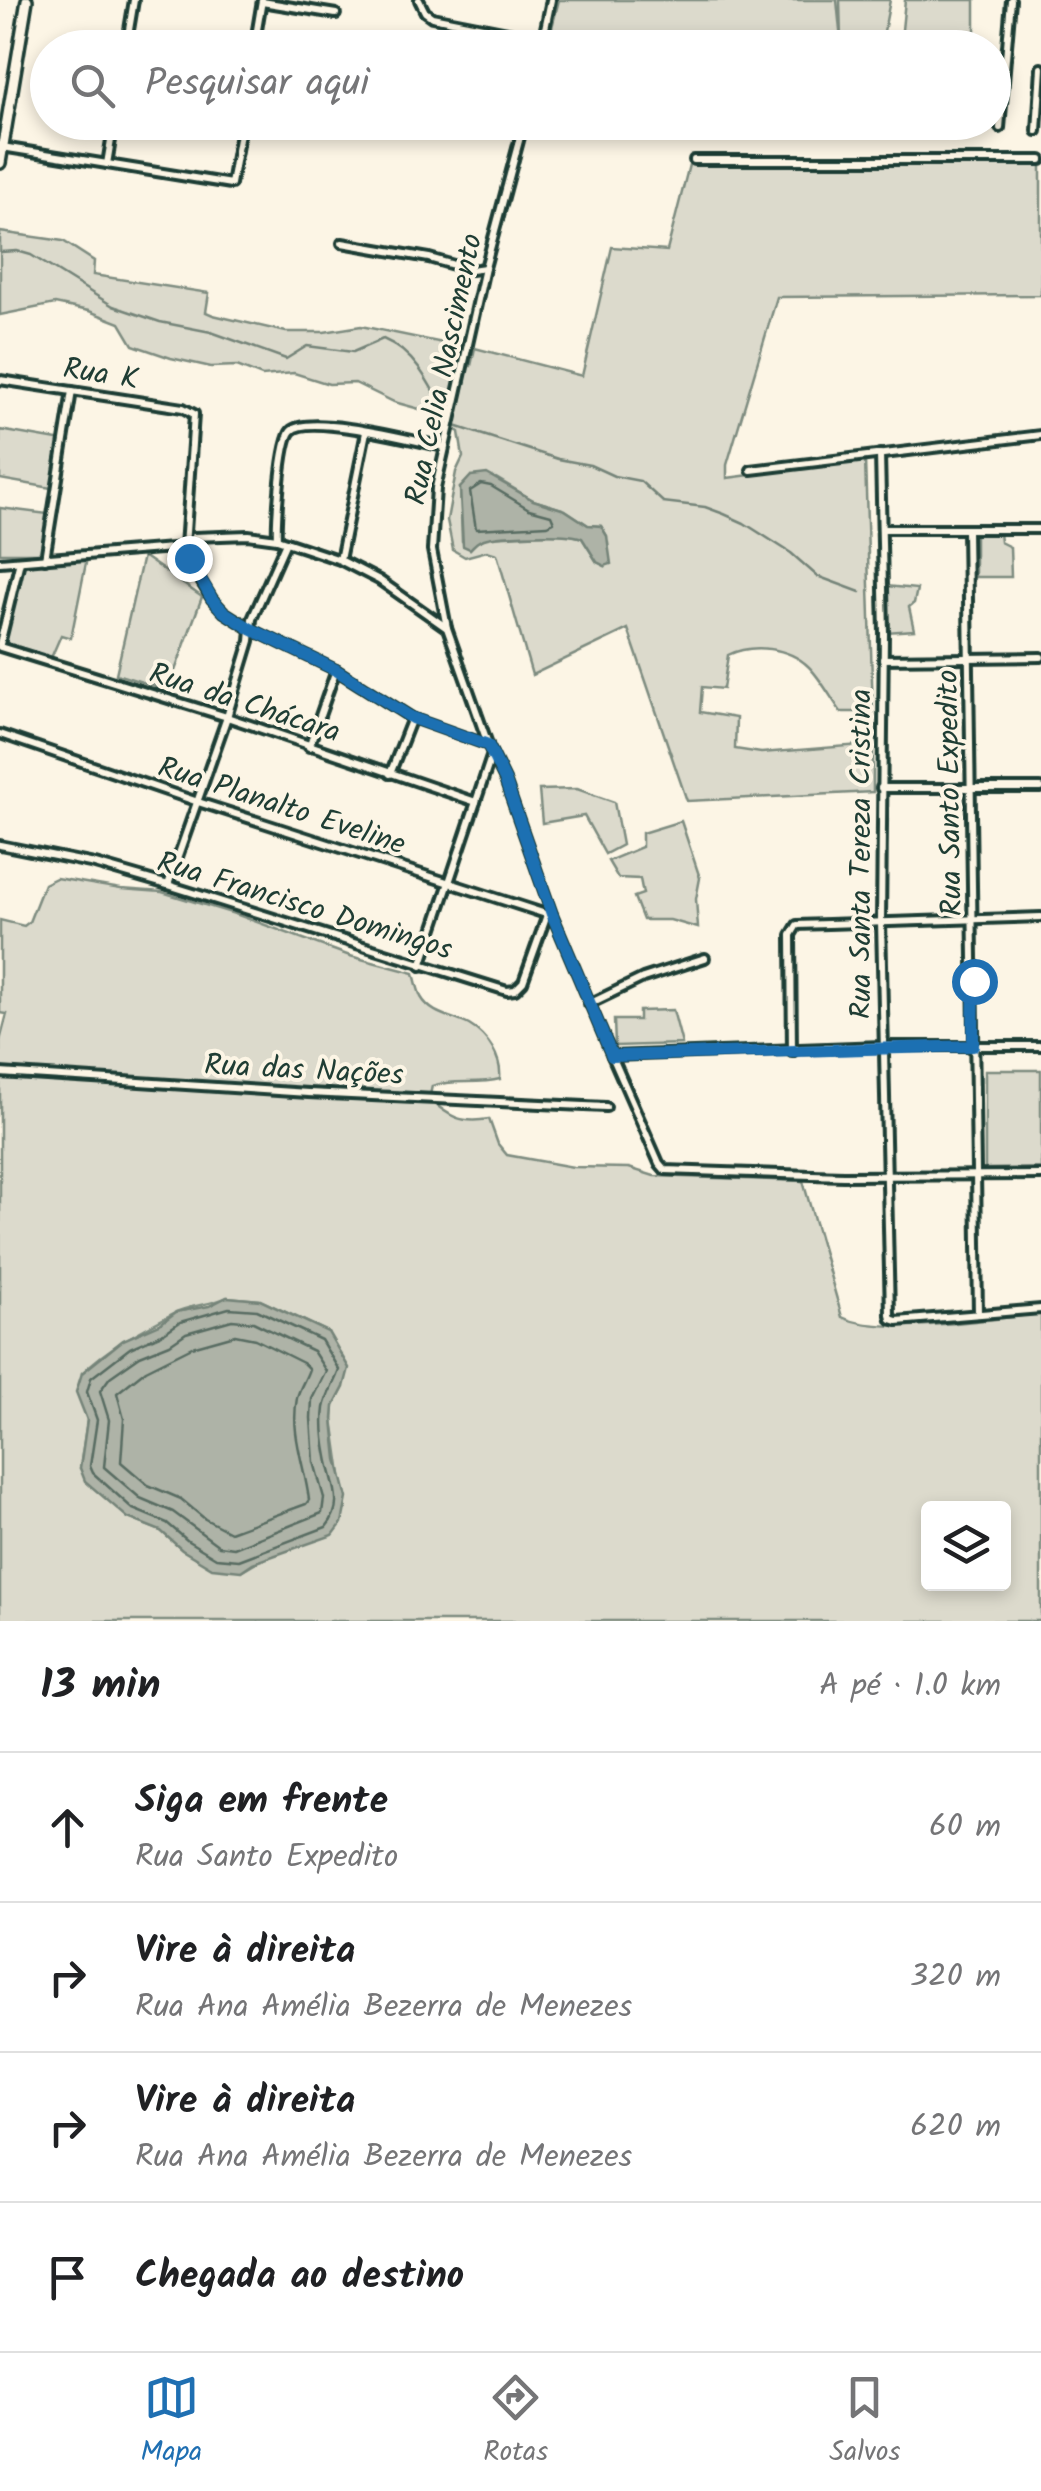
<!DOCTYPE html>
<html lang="pt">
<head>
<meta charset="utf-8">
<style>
  :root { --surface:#fff; --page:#f2f2f2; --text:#202124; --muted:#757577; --line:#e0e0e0; --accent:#1f6fb2 }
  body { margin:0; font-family:Kalam,sans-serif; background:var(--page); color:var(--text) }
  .controls { position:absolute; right:30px; bottom:30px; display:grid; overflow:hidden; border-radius:10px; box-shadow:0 5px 15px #0003 }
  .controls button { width:90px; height:90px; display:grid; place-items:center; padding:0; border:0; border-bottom:2px solid var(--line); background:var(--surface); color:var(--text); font:50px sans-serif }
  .stop { position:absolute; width:30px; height:30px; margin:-22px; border:8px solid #1f6fb2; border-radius:50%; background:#fff }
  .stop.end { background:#1f6fb2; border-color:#fff; box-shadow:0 2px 10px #0008 }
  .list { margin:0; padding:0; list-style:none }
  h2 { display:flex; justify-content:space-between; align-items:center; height:130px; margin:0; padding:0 40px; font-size:42px }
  h2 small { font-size:32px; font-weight:400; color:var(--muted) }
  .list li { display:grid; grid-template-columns:65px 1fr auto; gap:30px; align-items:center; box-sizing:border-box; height:150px; padding:0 40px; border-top:2px solid var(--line) }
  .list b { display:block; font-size:38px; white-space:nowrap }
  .list p { margin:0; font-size:32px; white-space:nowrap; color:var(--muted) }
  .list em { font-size:32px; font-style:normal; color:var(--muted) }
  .icon { flex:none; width:55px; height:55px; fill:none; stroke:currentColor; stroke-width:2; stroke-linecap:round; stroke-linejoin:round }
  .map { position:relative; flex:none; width:1041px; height:1621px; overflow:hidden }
  .search { position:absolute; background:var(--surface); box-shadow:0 5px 15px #0003; left:30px; right:30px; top:30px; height:110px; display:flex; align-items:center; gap:25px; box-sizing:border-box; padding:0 35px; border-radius:55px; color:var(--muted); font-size:38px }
  .sheet { height:730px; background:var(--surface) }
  nav { display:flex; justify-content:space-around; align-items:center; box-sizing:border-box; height:140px; border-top:2px solid var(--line); background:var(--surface); font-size:28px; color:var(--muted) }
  nav a { display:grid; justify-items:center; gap:5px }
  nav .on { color:var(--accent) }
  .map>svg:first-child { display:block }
  .green { fill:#dcdacc; stroke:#7e8c80; stroke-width:2.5; fill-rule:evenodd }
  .water { fill:#aeb3a7; stroke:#758479; stroke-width:2.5 }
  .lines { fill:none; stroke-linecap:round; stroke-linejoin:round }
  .shore { stroke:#586c62; stroke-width:2.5 }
  .stream { stroke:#758479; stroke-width:2.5 }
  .street-casing { stroke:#1f3d34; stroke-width:14 }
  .secondary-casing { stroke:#1f3d34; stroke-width:16 }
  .street { stroke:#fcf5e5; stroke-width:6 }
  .secondary { stroke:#fcf5e5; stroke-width:9 }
  .route { stroke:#1f6fb2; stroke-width:12 }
  .labels { text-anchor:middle; stroke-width:8; stroke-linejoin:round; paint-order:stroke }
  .street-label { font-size:30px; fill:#1f3d34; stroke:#fcf5e5 }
</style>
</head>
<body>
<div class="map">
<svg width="1041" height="1621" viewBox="0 0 1041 1621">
  <rect width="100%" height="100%" fill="#fcf5e5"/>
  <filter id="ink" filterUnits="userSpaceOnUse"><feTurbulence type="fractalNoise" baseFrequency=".01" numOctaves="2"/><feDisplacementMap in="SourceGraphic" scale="20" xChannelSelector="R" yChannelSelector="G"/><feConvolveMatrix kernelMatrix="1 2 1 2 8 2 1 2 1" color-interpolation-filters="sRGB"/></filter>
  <g filter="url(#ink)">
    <g class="green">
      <polygon points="559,0 837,0 841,41 840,0 890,0 881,47 547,47"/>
      <polygon points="905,0 975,0 975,47 884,47 901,40"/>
      <path d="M690 161H1041V295L777 297 727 465V478L865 460 873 712H841C831 698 821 679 809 667 789 647 752 643 728 655L723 689 702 687 700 712 736 718 735 749 761 753 873 744V792L687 801 628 629 532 675 497 554 487 551 465 557 453 550 447 520 456 472 463 457 459 432 423 410 394 402 355 383 329 384 294 373 262 376 237 366 211 367 171 358 133 345 120 323 89 311 55 304 0 315V232L63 241 94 261 93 275 209 293 206 312 213 315 286 332H324L361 326 448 344 451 360 471 366 475 348 582 376 612 247 667 251ZM496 478 533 500 565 510 588 525 601 526 607 536 605 566 597 562 582 538 565 533 488 537 478 541 470 549 462 541 460 488Z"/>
      <polygon points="0,430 63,441 57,489 0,479"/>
      <polygon points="0,508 48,514 42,553 0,553"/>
      <polygon points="999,533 1000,542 1010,547 1011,577 975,577 975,534"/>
      <polygon points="143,556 202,597 168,690 116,674"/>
      <polygon points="87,558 71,638 61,635 51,658 2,645 22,564"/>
      <polygon points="886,586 917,589 914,603 909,607 914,630 886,632"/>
      <polygon points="577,789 614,802 622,845 605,854 584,816 542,823 539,790"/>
      <polygon points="681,821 700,878 696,899 698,928 670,920 643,920 634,897 643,894 640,879 618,878 608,861 642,847 642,833"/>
      <path d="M56 878 121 889 162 892 238 915 350 956 414 973C416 981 418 990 421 997 432 1016 453 1016 469 1025 488 1036 502 1058 500 1079 477 1085 454 1079 432 1086L429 1099C450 1117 461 1124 489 1119L498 1144 507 1155 573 1167 629 1168 654 1176 803 1181 842 1317C883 1337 993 1318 1041 1314V1621H0V1041L7 1014 0 1013V920L24 926 29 922 44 884ZM227 1297 260 1300 328 1332 344 1387 334 1406 333 1419 346 1509 241 1571 182 1550 161 1531 128 1518 80 1468 87 1420 82 1373C108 1347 142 1330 174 1313 190 1305 211 1305 227 1297ZM928 1508H1004V1584H928Z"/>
      <polygon points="673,1010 682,1044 615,1046 614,1020 639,1020 639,1011"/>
      <polygon points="985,1070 1041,1070 1041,1168 985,1169"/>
    </g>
    <g class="water">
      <path d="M487 474 533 500 565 510 588 525 601 526 607 536 611 564 605 566 597 562 582 538C570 532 499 534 484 539 476 542 476 543 470 549L463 546 460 488 471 476Z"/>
      <polygon points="227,1297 260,1300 328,1332 349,1368 344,1387 334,1406 333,1419 337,1459 347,1498 342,1523 333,1535 253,1563 241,1571 212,1568 182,1550 161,1531 128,1518 85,1481 80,1468 87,1420 76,1392 82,1373 123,1340 160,1324 176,1312 209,1306"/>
    </g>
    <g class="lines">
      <g class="shore">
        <polygon points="481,484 491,486 529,509 551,515 554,522 548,525 476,529 470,491"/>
        <path d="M229 1308 257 1310 321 1340 339 1370C335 1383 326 1395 324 1408 322 1423 324 1442 327 1457 331 1482 346 1504 326 1527L239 1560 216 1558 188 1541 167 1523 133 1509 93 1473 90 1466 97 1420 87 1392 91 1378 130 1348 164 1333 180 1322Z"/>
        <polygon points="232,1320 253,1322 313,1351 326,1371 312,1399 311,1418 314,1462 324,1498 322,1513 234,1548 219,1546 173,1512 140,1498 104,1467 109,1420 100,1391 110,1377 140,1356 170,1344 186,1333"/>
        <path d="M235 1335 255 1339 303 1363 309 1369C306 1379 299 1388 297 1398 290 1434 305 1466 309 1500L306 1504 230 1532 205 1519 181 1499 148 1485 121 1462 124 1419 117 1393 146 1370 192 1347Z"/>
      </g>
      <g class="stream">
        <path d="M0 252 17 251 31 255 113 306 160 322 211 332 286 359 307 346 353 352 383 339C415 352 431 386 446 415"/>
        <polyline points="455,426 558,459 590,465 614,476 640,481 663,502 705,507 724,514 744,523 791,553 817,576 860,592"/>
      </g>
      <g class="street-casing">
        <g id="street">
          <polyline points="419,0 425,12 432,17 543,39"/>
          <polyline points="262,2 336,14"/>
          <polyline points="126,48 134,0"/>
          <polyline points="254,48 262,0"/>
          <polyline points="541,48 551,0"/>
          <polyline points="1000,128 1011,0"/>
          <polyline points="1037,131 1041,68"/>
          <polyline points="2,147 231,184 242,122"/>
          <polyline points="694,160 1041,160"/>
          <polyline points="107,164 114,122"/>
          <polyline points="342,243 429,258 471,270 485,268"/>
          <polyline points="0,380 183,408 194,414 185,547 195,571 212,599 224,612 251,629 336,670 412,718 488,745 505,780 552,914 612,1056 882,1046 1041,1046"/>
          <polyline points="880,454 884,633 881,921 890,1315 891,1319 897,1321 1041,1309"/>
          <polyline points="751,470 1041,435"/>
          <polyline points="882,529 1041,529"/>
          <polyline points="967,529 978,1314"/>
          <path d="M277 539C276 522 281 442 291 431 308 413 419 442 444 447"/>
          <polyline points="186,546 194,537 248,535 277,539 340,560 379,580 447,628 488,744"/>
          <polyline points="45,559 72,391"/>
          <polyline points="340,560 366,432"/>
          <polyline points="0,562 185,547"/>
          <polyline points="447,628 432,550 436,488 485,268 524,122"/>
          <polyline points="0,644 20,561"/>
          <polyline points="0,647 227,717 476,802"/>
          <polyline points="883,659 1041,657"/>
          <polyline points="0,734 198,802 549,915"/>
          <polyline points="309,747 336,670"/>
          <polyline points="390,774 412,718"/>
          <polyline points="881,788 1041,788"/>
          <polyline points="0,845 95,864 168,885 507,991 515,990 523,982 547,915"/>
          <polyline points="168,885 227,717 250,641 252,619 286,542"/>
          <polyline points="421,966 492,754"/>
          <polyline points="589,1004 643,978 705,958"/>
          <polyline points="792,1052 791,935 797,925 1041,917"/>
          <polyline points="612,1056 659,1163 665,1170 843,1176 1041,1175"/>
          <polyline points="0,1073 308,1093 606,1107"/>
        </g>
      </g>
      <g class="secondary-casing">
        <polyline id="secondary" points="0,163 27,0"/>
      </g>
      <use href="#street" class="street"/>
      <use href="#secondary" class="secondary"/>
    </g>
  </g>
  <g class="lines" filter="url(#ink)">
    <polyline class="route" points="189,558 212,599 224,612 251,629 336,670 412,718 488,745 505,780 552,914 612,1056 973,1046 974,981"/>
  </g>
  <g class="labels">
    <g class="street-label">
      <text transform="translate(443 369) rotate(-78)" y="10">Rua Celia Nascimento</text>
      <text transform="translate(101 373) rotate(9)" y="10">Rua K</text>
      <text transform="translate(245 702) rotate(18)" y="10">Rua da Chácara</text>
      <text transform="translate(949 793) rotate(-91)" y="10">Rua Santo Expedito</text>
      <text transform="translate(282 805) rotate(18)" y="10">Rua Planalto Eveline</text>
      <text transform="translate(860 854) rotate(-90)" y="10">Rua Santa Tereza Cristina</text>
      <text transform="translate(305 905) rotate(17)" y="10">Rua Francisco Domingos</text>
      <text transform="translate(304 1069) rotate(3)" y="10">Rua das Nações</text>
    </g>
  </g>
</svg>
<div class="controls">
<button><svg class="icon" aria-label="layers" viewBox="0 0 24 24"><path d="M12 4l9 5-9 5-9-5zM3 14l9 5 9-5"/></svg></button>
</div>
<div class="stop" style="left:974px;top:981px"></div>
<div class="stop end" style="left:189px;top:558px"></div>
<div class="search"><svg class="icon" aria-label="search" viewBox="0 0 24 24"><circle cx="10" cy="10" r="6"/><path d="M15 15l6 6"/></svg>Pesquisar aqui</div>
</div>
<section class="sheet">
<h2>13 min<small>A pé · 1.0 km</small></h2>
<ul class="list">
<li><svg class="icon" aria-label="ahead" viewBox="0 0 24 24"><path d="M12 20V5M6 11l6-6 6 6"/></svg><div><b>Siga em frente</b><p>Rua Santo Expedito</p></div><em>60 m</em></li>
<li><svg class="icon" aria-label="right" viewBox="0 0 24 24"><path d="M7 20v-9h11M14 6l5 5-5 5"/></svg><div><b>Vire à direita</b><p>Rua Ana Amélia Bezerra de Menezes</p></div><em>320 m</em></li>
<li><svg class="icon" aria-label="right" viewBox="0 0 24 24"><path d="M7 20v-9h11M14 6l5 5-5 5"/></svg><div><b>Vire à direita</b><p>Rua Ana Amélia Bezerra de Menezes</p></div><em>620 m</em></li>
<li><svg class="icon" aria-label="arrive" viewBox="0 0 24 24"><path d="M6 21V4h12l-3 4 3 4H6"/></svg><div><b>Chegada ao destino</b></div></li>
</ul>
</section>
<nav>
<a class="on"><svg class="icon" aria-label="map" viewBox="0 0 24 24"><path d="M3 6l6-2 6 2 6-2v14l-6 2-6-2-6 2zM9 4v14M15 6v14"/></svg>Mapa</a>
<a><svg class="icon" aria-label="directions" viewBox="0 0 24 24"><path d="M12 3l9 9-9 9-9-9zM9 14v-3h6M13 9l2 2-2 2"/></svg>Rotas</a>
<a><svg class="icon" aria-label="saved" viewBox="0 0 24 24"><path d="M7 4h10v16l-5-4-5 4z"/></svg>Salvos</a>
</nav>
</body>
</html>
